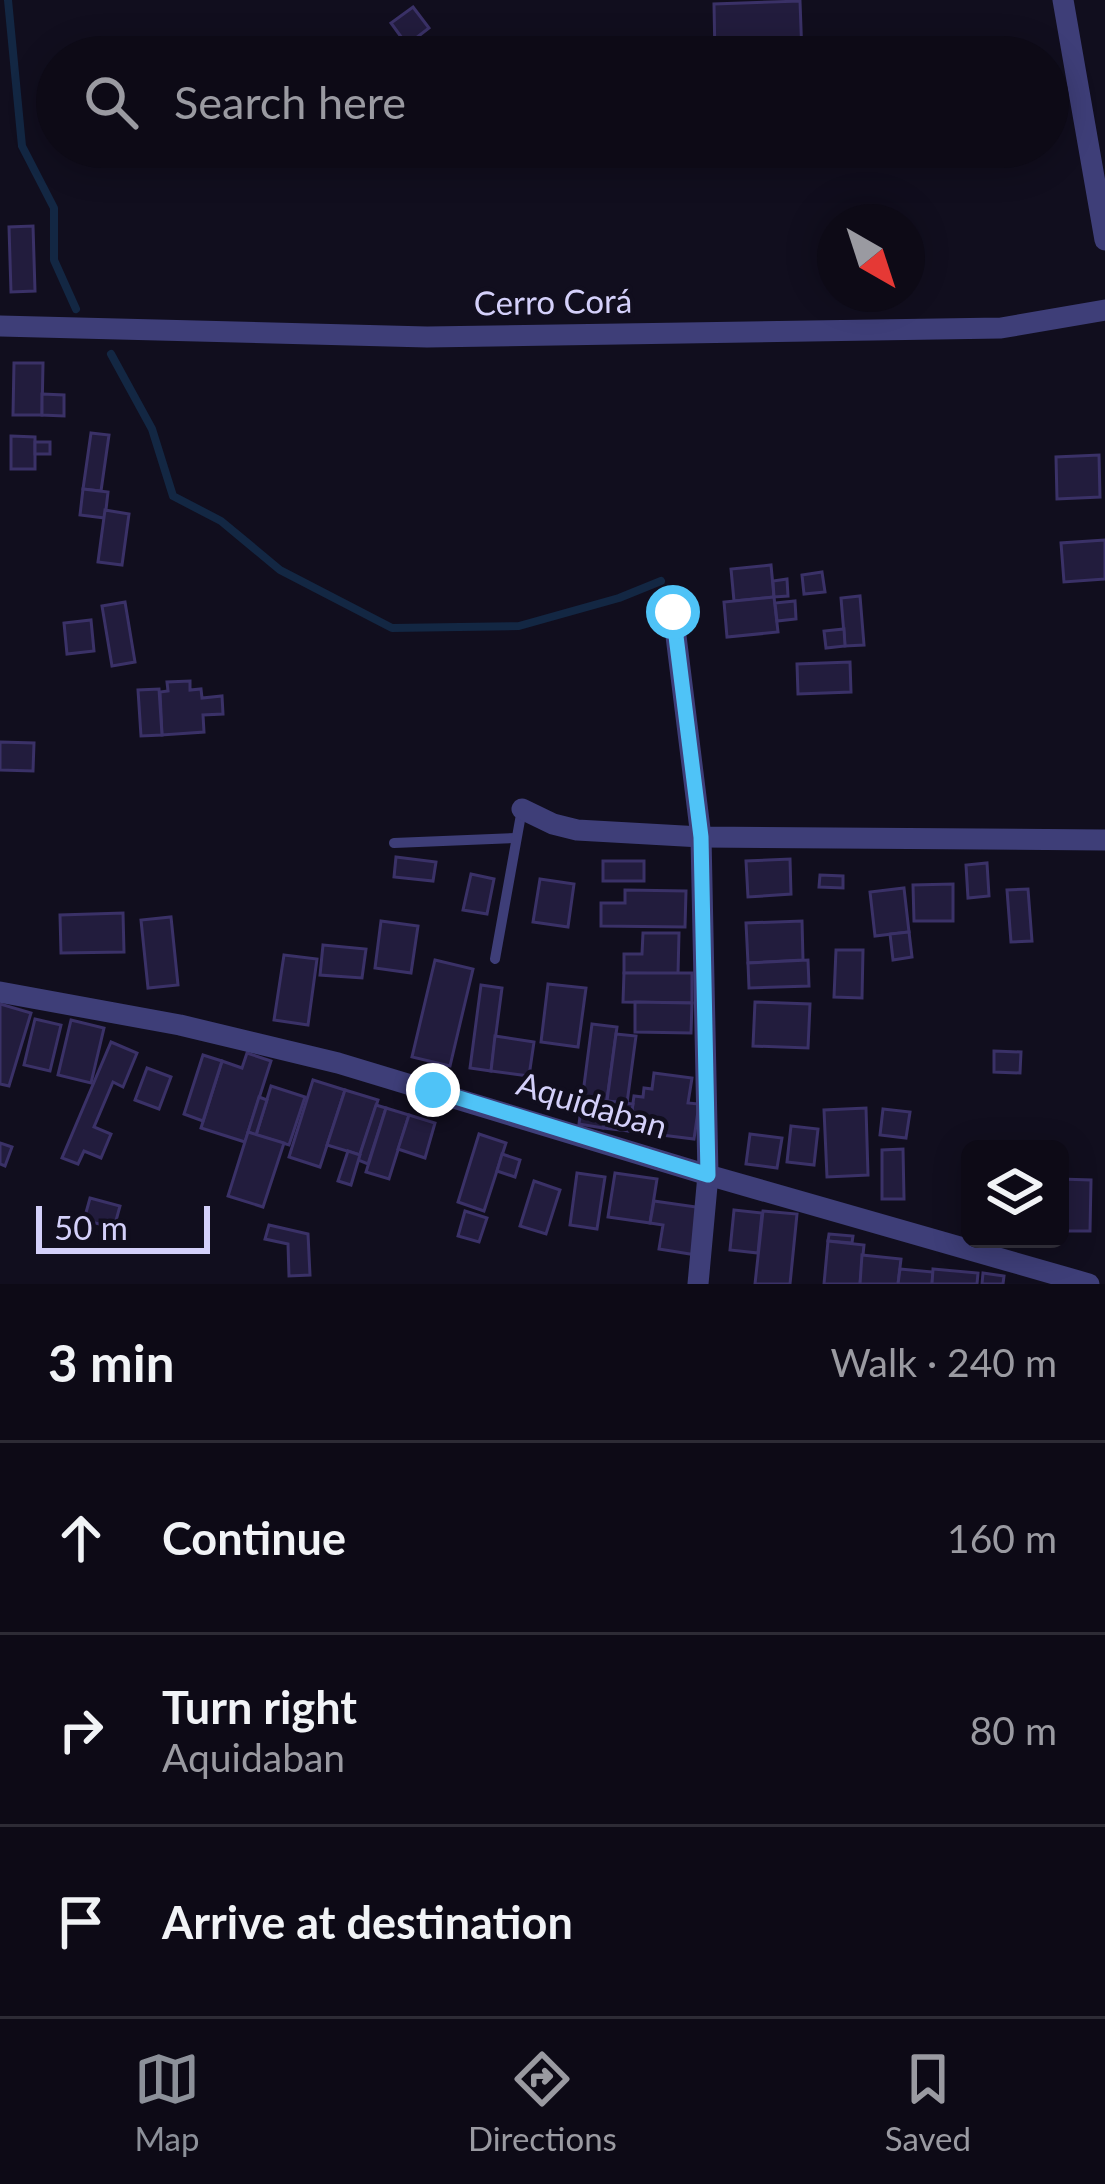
<!DOCTYPE html>
<html lang="en">
<head>
<meta charset="utf-8">
<style>
  :root { --surface:#0d0a16; --page:#1b1823; --text:#f1f3f6; --muted:#9a9aa1; --line:#2d2b35; --accent:#8c9099 }
  body { margin:0; font-family:Lato,sans-serif; background:var(--page); color:var(--text) }
  .controls { position:absolute; right:36px; bottom:36px; display:grid; overflow:hidden; border-radius:18px; box-shadow:0 6px 30px #0003 }
  .controls button { width:108px; height:108px; display:grid; place-items:center; padding:0; border:0; border-bottom:3px solid var(--line); background:var(--surface); color:var(--text); font:60px sans-serif }
  .compass { position:absolute; left:817px; top:204px; width:108px; height:108px; border-radius:50%; background:var(--surface); box-shadow:0 6px 30px #0003; rotate:141deg }
  .scale { position:absolute; left:36px; bottom:30px; width:174px; box-sizing:border-box; padding-left:12px; border:6px solid #d4d0fa; border-top:0; font-size:33px; line-height:42px; white-space:nowrap; color:#d4d0fa; -webkit-text-stroke:9px #110e1e; paint-order:stroke }
  .stop { position:absolute; width:36px; height:36px; margin:-27px; border:9px solid #4fc3f7; border-radius:50%; background:#fff }
  .stop.end { background:#4fc3f7; border-color:#fff; box-shadow:0 3px 12px #0008 }
  .list { margin:0; padding:0; list-style:none }
  h2 { display:flex; justify-content:space-between; align-items:center; height:156px; margin:0; padding:0 48px; font-size:51px }
  h2 small { font-size:39px; font-weight:400; color:var(--muted) }
  .list li { display:grid; grid-template-columns:78px 1fr auto; gap:36px; align-items:center; box-sizing:border-box; height:192px; padding:0 48px; border-top:3px solid var(--line) }
  .list b { display:block; font-size:45px; white-space:nowrap }
  .list p { margin:0; font-size:39px; white-space:nowrap; color:var(--muted) }
  .list em { font-size:39px; font-style:normal; color:var(--muted) }
  .icon { flex:none; width:66px; height:66px; fill:none; stroke:currentColor; stroke-width:2; stroke-linecap:round; stroke-linejoin:round }
  .map { position:relative; flex:none; width:1105px; height:1284px; overflow:hidden }
  .search { position:absolute; background:var(--surface); box-shadow:0 6px 30px #0003; left:36px; right:36px; top:36px; height:132px; display:flex; align-items:center; gap:30px; box-sizing:border-box; padding:0 42px; border-radius:66px; color:var(--muted); font-size:45px }
  .sheet { height:732px; background:var(--surface) }
  nav { display:flex; justify-content:space-around; align-items:center; box-sizing:border-box; height:168px; border-top:3px solid var(--line); background:var(--surface); font-size:33px; color:var(--muted) }
  nav a { display:grid; justify-items:center; gap:6px }
  nav .on { color:var(--accent) }
  .map>svg:first-child { display:block }
  .lines { fill:none; stroke-linecap:round; stroke-linejoin:round }
  .stream { stroke:#132743; stroke-width:8 }
  .building { fill:#221c3d; stroke:#3a3167; stroke-width:3 }
  .lane { stroke:#3e3e78; stroke-width:10 }
  .street { stroke:#3e3e78; stroke-width:21 }
  .route { stroke:#4fc3f7; stroke-width:15 }
  .labels { text-anchor:middle; stroke-width:9; stroke-linejoin:round; paint-order:stroke }
  .street-label { font-size:33px; fill:#d4d0fa; stroke:#110e1e }
</style>
</head>
<body>
<div class="map">
<svg width="1105" height="1284" viewBox="0 0 1105 1284">
  <rect width="100%" height="100%" fill="#110e1e"/>
  <g class="lines">
    <g class="stream">
      <polyline points="8,0 22,146 54,208 54,260 76,309"/>
      <polyline points="111,354 152,429 173,496 221,521 280,570 392,628 519,626 619,598 661,581"/>
    </g>
  </g>
  <g class="building">
    <polygon points="800,1 802,56 715,57 714,4"/>
    <polygon points="413,7 429,28 407,45 391,23"/>
    <polygon points="33,226 35,291 11,292 9,227"/>
    <polygon points="14,363 43,363 42,415 13,415"/>
    <polygon points="42,394 64,395 64,416 42,415"/>
    <polygon points="91,433 109,435 101,491 83,489"/>
    <polygon points="11,436 35,437 35,469 11,469"/>
    <rect x="35" y="442" width="15" height="12"/>
    <polygon points="1099,455 1100,497 1057,499 1056,457"/>
    <polygon points="83,489 108,492 105,518 80,515"/>
    <polygon points="105,510 129,514 122,565 98,562"/>
    <polygon points="1105,540 1105,579 1064,582 1061,543"/>
    <polygon points="771,565 774,597 734,601 731,569"/>
    <polygon points="822,572 825,592 804,594 802,575"/>
    <polygon points="787,579 788,596 774,597 773,581"/>
    <polygon points="860,596 864,645 845,646 841,598"/>
    <polygon points="774,597 778,632 727,637 724,602"/>
    <polygon points="795,601 796,619 777,621 775,603"/>
    <polygon points="125,602 135,662 112,666 102,606"/>
    <polygon points="91,620 94,651 67,654 64,623"/>
    <polygon points="844,629 845,646 826,648 824,631"/>
    <polygon points="850,662 851,692 798,694 797,664"/>
    <polygon points="190,681 190,690 201,689 202,698 222,696 223,714 203,715 204,732 162,735 160,692 168,691 167,682"/>
    <polygon points="159,689 162,735 141,736 138,690"/>
    <polygon points="0,742 34,743 33,771 0,770"/>
    <polygon points="396,857 436,862 433,881 394,877"/>
    <polygon points="790,859 791,894 748,897 746,861"/>
    <rect x="603" y="861" width="41" height="20"/>
    <polygon points="987,863 989,896 968,898 966,865"/>
    <polygon points="471,874 494,879 487,914 463,910"/>
    <polygon points="820,875 843,876 843,888 819,887"/>
    <polygon points="540,879 574,884 568,927 533,922"/>
    <polygon points="953,884 953,921 914,921 913,885"/>
    <polygon points="904,888 909,932 875,936 870,892"/>
    <polygon points="1028,889 1032,941 1011,942 1007,890"/>
    <polygon points="625,890 686,891 685,927 601,926 601,903 625,903"/>
    <polygon points="123,913 124,952 61,953 60,915"/>
    <polygon points="171,917 178,985 148,988 141,920"/>
    <polygon points="381,921 418,926 411,973 375,968"/>
    <polygon points="802,921 803,960 748,963 746,923"/>
    <polygon points="909,932 912,957 893,960 890,934"/>
    <polygon points="643,933 679,933 678,974 624,973 624,954 642,954"/>
    <polygon points="323,945 366,949 362,978 320,975"/>
    <polygon points="836,950 863,950 862,998 834,997"/>
    <polygon points="284,955 317,959 308,1025 274,1020"/>
    <polygon points="435,960 473,969 450,1066 412,1057"/>
    <polygon points="808,960 809,986 749,988 748,963"/>
    <polygon points="624,973 692,973 692,1003 623,1002"/>
    <polygon points="548,984 586,988 578,1047 541,1042"/>
    <polygon points="481,985 502,988 491,1071 470,1068"/>
    <polygon points="635,1002 692,1003 691,1033 635,1032"/>
    <polygon points="755,1002 810,1004 808,1048 753,1046"/>
    <polygon points="0,1004 31,1013 9,1086 0,1084"/>
    <polygon points="35,1019 61,1025 50,1071 24,1065"/>
    <polygon points="71,1020 104,1028 91,1083 58,1075"/>
    <polygon points="592,1024 617,1027 603,1128 579,1124"/>
    <polygon points="616,1034 636,1036 627,1103 607,1101"/>
    <polygon points="495,1036 534,1042 529,1076 491,1071"/>
    <polygon points="111,1042 137,1053 123,1087 113,1082 94,1127 111,1134 101,1158 84,1151 78,1164 62,1158"/>
    <polygon points="994,1051 1021,1052 1020,1073 994,1072"/>
    <polygon points="247,1053 271,1061 245,1142 201,1128 222,1061 242,1068"/>
    <polygon points="203,1055 222,1061 203,1121 184,1114"/>
    <polygon points="147,1068 171,1077 159,1109 135,1100"/>
    <polygon points="654,1073 692,1078 688,1103 699,1104 694,1139 629,1131 634,1096 643,1097 644,1088 652,1089"/>
    <polygon points="313,1080 345,1090 320,1167 289,1157"/>
    <polygon points="271,1086 305,1097 289,1145 256,1135"/>
    <polygon points="345,1090 378,1100 360,1155 327,1145"/>
    <polygon points="259,1097 267,1100 256,1135 248,1132"/>
    <polygon points="607,1101 633,1104 629,1131 603,1128"/>
    <polygon points="376,1105 386,1108 368,1164 358,1160"/>
    <polygon points="386,1108 409,1115 389,1179 366,1172"/>
    <polygon points="866,1108 868,1175 827,1177 824,1110"/>
    <polygon points="883,1109 910,1112 906,1138 880,1135"/>
    <polygon points="409,1115 435,1123 425,1158 398,1149"/>
    <polygon points="791,1126 818,1129 814,1165 787,1162"/>
    <polygon points="248,1132 284,1143 263,1207 228,1196"/>
    <polygon points="479,1134 506,1143 484,1211 458,1202"/>
    <polygon points="750,1134 782,1138 777,1168 746,1164"/>
    <polygon points="0,1143 12,1147 5,1166 0,1164"/>
    <polygon points="903,1149 904,1199 882,1199 882,1150"/>
    <polygon points="348,1151 360,1155 351,1185 338,1181"/>
    <polygon points="502,1154 520,1160 515,1177 497,1171"/>
    <polygon points="577,1173 605,1177 597,1229 570,1225"/>
    <polygon points="615,1173 657,1179 650,1223 608,1217"/>
    <polygon points="1060,1179 1091,1180 1090,1231 1060,1231"/>
    <polygon points="534,1181 560,1190 546,1234 520,1226"/>
    <polygon points="90,1198 120,1206 114,1228 84,1220"/>
    <polygon points="654,1201 703,1208 696,1255 659,1249 663,1225 650,1223"/>
    <polygon points="734,1210 762,1213 758,1253 730,1250"/>
    <polygon points="465,1211 487,1218 479,1242 458,1236"/>
    <polygon points="763,1211 797,1214 790,1284 755,1284"/>
    <polygon points="269,1225 308,1234 310,1275 289,1276 288,1244 265,1239"/>
    <polygon points="829,1234 853,1236 852,1243 828,1241"/>
    <polygon points="828,1241 864,1245 860,1284 824,1284"/>
    <polygon points="862,1255 901,1259 898,1284 860,1284"/>
    <polygon points="900,1269 933,1272 932,1284 898,1284"/>
    <polygon points="933,1269 978,1273 977,1284 932,1284"/>
    <polygon points="983,1273 1004,1276 1003,1284 982,1284"/>
  </g>
  <g class="lines">
    <g class="lane">
      <polyline points="394,843 516,838"/>
      <polyline points="495,959 522,809"/>
    </g>
    <g class="street">
      <polyline points="1063,0 1105,240"/>
      <polyline points="0,326 427,337 1001,328 1105,310"/>
      <polyline points="673,612 701,837 708,1175 698,1284"/>
      <polyline points="522,809 553,824 577,830 701,837 1105,840"/>
      <polyline points="0,992 180,1025 338,1063 708,1175 1089,1284"/>
    </g>
  </g>
  <g class="lines">
    <polyline class="route" points="433,1090 708,1175 701,837 673,612"/>
  </g>
  <g class="labels">
    <g class="street-label">
      <text transform="translate(553 302) rotate(-1)" y="12">Cerro Corá</text>
      <text transform="translate(592 1105) rotate(17)" y="12">Aquidaban</text>
    </g>
  </g>
</svg>
<div class="controls">
<button><svg class="icon" aria-label="layers" viewBox="0 0 24 24"><path d="M12 4l9 5-9 5-9-5zM3 14l9 5 9-5"/></svg></button>
</div>
<svg class="compass" viewBox="-18 -18 36 36"><path d="M0-13l5 13h-10z" fill="#e53935"/><path d="M0 13l5-13h-10z" fill="#9a9aa1"/></svg>
<div class="scale">50 m</div>
<div class="stop" style="left:673px;top:612px"></div>
<div class="stop end" style="left:433px;top:1090px"></div>
<div class="search"><svg class="icon" aria-label="search" viewBox="0 0 24 24"><circle cx="10" cy="10" r="6"/><path d="M15 15l6 6"/></svg>Search here</div>
</div>
<section class="sheet">
<h2>3 min<small>Walk · 240 m</small></h2>
<ul class="list">
<li><svg class="icon" aria-label="ahead" viewBox="0 0 24 24"><path d="M12 20V5M6 11l6-6 6 6"/></svg><div><b>Continue</b></div><em>160 m</em></li>
<li><svg class="icon" aria-label="right" viewBox="0 0 24 24"><path d="M7 20v-9h11M14 6l5 5-5 5"/></svg><div><b>Turn right</b><p>Aquidaban</p></div><em>80 m</em></li>
<li><svg class="icon" aria-label="arrive" viewBox="0 0 24 24"><path d="M6 21V4h12l-3 4 3 4H6"/></svg><div><b>Arrive at destination</b></div></li>
</ul>
</section>
<nav>
<a class="on"><svg class="icon" aria-label="map" viewBox="0 0 24 24"><path d="M3 6l6-2 6 2 6-2v14l-6 2-6-2-6 2zM9 4v14M15 6v14"/></svg>Map</a>
<a><svg class="icon" aria-label="directions" viewBox="0 0 24 24"><path d="M12 3l9 9-9 9-9-9zM9 14v-3h6M13 9l2 2-2 2"/></svg>Directions</a>
<a><svg class="icon" aria-label="saved" viewBox="0 0 24 24"><path d="M7 4h10v16l-5-4-5 4z"/></svg>Saved</a>
</nav>
</body>
</html>
